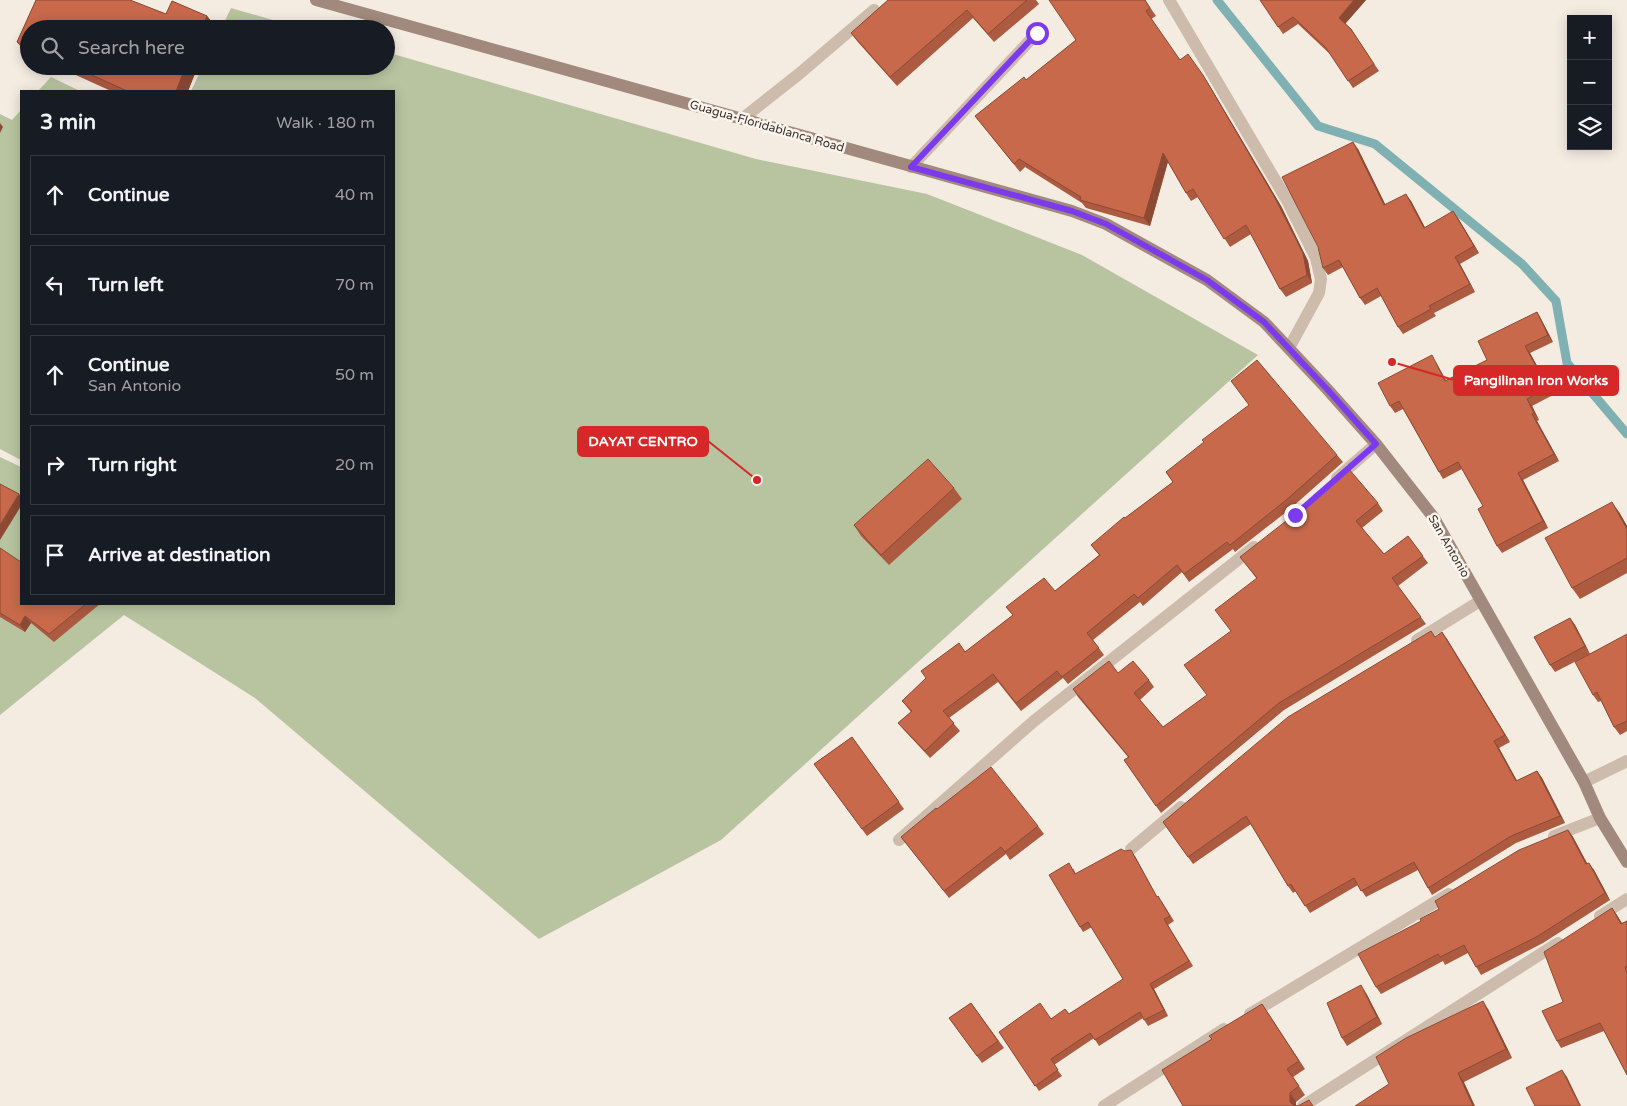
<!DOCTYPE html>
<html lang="en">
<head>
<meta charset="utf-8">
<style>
  :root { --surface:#171b24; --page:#20242c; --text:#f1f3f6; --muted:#9ea1a6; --line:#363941 }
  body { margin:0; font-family:"Varela Round",sans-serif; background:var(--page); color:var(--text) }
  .controls { position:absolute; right:15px; top:15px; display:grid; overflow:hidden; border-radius:0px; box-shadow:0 2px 12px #0003 }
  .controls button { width:45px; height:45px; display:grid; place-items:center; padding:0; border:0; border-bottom:1px solid var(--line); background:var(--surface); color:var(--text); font:25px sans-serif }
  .stop { position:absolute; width:15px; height:15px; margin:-11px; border:4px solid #7c3aed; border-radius:50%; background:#fff }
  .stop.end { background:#7c3aed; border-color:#fff; box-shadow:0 1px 5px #0008 }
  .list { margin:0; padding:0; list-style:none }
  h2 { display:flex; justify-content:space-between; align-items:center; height:65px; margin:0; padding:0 20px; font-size:21px }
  h2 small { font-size:16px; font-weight:400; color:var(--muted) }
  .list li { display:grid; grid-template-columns:32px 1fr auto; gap:15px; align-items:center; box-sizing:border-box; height:80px; margin:0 10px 10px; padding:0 10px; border:1px solid var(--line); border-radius:0px }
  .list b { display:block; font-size:19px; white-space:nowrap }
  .list p { margin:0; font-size:16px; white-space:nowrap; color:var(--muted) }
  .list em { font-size:16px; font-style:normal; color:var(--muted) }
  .icon { flex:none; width:28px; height:28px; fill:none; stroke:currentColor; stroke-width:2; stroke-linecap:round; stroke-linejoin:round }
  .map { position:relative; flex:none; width:1627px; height:1106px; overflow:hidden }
  .search { position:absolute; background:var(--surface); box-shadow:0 2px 12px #0003; left:20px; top:20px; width:375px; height:55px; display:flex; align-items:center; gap:12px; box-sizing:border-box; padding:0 18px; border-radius:28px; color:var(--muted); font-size:19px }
  .panel { position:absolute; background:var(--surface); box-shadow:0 2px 12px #0003; left:20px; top:90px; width:375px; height:515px; border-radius:0px }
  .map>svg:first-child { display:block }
  .green { fill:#b8c4a0 }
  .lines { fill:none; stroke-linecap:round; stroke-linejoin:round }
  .stream { stroke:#7fb0b2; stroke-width:9 }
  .minor { stroke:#cdbbac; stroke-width:12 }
  .secondary { stroke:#a18a7d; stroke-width:12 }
  .wall { fill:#ac5a40 }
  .shaded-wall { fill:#8c4a34 }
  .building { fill:#c8694b; stroke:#8c4a34 }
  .route { stroke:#7c3aed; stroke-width:6 }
  .labels { text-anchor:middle; stroke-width:5; stroke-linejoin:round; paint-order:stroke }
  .street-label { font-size:12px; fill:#3b302b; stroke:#fbf5ee }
  .leader { fill:none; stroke:#d62828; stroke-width:2 }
  .callout-dot { fill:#d62828; stroke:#fbf5ee; stroke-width:2 }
  .callout { fill:#d62828; stroke:#d62828; stroke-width:2 }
  .callout-label { font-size:14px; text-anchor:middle; font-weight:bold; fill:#fff }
</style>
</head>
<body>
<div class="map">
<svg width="1627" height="1106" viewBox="0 0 1627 1106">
  <rect width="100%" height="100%" fill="#f4ebe1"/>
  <g class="green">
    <polygon points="231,8 304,29 221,29"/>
    <polygon points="386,52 756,159 927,194 1082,255 1258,355 721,840 539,939 255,698 124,615 0,715 0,457 21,467 21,604 394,604 394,91 191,91 203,66 386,66"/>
    <polygon points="51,77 80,91 38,91"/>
    <polygon points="21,110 21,460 0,449 0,114 12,120"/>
  </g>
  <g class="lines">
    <polyline class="stream" points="1217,0 1318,126 1375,144 1522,264 1556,301 1567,363 1627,434"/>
    <g class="minor">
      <polyline points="1169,0 1288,202 1316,258 1321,279 1319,293 1289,348"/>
      <polyline points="742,119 799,74 874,10"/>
      <polyline points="911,167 1037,33"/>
      <polyline points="1337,478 1376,444"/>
      <polyline points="1417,640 1480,601"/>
      <polyline points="1584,782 1627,761"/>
      <polyline points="1554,836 1600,818"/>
      <polyline points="899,840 1034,721 1254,547"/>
      <polyline points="1131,849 1181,807"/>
      <polyline points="1600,916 1627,899"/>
      <polyline points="1250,1014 1449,894"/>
      <polyline points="1104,1106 1224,1029"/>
      <polyline points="1303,1106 1558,943"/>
    </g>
    <polyline class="secondary" points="316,0 1072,211 1106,224 1207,280 1264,322 1327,389 1376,444 1434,518 1584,782 1600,818 1627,862"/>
  </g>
  <g class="wall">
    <polygon points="36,0 130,0 166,14 172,1 207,16 215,26 214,29 29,29 29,54 25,52 17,42"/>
    <polygon points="888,0 1036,0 1039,4 994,42 973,18 897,86 857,41 851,33"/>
    <polygon points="1145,0 1156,16 1151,19 1180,60 1208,83 1281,206 1308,261 1312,283 1286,297 1280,289 1251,234 1230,247 1198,197 1191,201 1186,193 1168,162 1150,226 1086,208 1082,203 1025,167 1020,172 975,116 1026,80 1076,40"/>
    <polygon points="1260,0 1366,0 1345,24 1351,29 1379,71 1353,88 1331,55 1298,24 1283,34"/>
    <polygon points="56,66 198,66 188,91 111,91"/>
    <polygon points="1358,149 1385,204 1411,201 1425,228 1458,218 1479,253 1460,264 1475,292 1434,313 1436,316 1403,334 1398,327 1381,296 1365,305 1360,298 1343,267 1328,275 1323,268"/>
    <polygon points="1537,312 1541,319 1553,342 1530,353 1553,395 1532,406 1539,420 1537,421 1559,461 1523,480 1548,528 1502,553 1497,546 1483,506 1462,469 1443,479 1403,409 1395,413 1390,406 1436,362 1446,380 1487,360"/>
    <polygon points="1337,455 1343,462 1290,509 1235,552 1233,549 1189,582 1182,572 1143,606 1140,602 1093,640 1104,655 1068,684 1063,678 1021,711 998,682 949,718 960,731 930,758 904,730 898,723 911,712 902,701 1013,615 1006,607 1055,591 1099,555 1091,545 1125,518 1173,482 1166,472"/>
    <polygon points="954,488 962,499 889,565 861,536 854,525"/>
    <polygon points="1378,503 1383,511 1362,528 1384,554 1408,536 1428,563 1398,586 1426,624 1284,710 1161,813 1124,760 1128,757 1078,697 1073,689 1118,673 1149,680 1154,687 1140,700 1163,727 1207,696 1231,632 1257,579 1240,557"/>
    <polygon points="1619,512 1627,526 1627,573 1580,599 1572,588"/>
    <polygon points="0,548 21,604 100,604 54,642 31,623 25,632 0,617"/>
    <polygon points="1570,618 1575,625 1590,654 1555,672 1550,665"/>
    <polygon points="1627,634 1627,731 1620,735 1614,727 1601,701 1598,702 1593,695"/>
    <polygon points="1435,637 1447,639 1510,742 1499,748 1517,781 1537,771 1542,778 1565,823 1516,843 1432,895 1428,888 1418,870 1366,897 1358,885 1310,913 1296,891 1293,893 1288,886 1251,824 1193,864 1163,822"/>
    <polygon points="852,737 904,809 867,836 814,764"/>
    <polygon points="937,809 1038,826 1044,834 1010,860 1006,854 949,898 901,837"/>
    <polygon points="1568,830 1573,837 1587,863 1594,870 1610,900 1543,943 1481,975 1468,953 1445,965 1443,961 1381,994 1376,987 1421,921"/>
    <polygon points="1125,851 1135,856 1157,897 1162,902 1174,921 1168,925 1193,966 1154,989 1168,1016 1148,1026 1143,1018 1099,1046 1094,1038 1054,1065 1062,1076 1039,1091 999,1032 1051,1019 1069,1014 1123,979 1092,927 1083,932 1080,927 1073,868 1076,874"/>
    <polygon points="1612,908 1622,923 1627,921 1627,1075 1604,1031 1561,1048 1557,1041 1563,1002"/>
    <polygon points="1366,993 1382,1024 1347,1046 1342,1038"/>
    <polygon points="971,1003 1004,1048 982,1063 949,1018"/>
    <polygon points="1262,1004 1305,1069 1293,1077 1305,1095 1296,1102 1296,1105 1183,1106 1212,1039"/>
    <polygon points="1488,1009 1512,1058 1464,1082 1389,1084"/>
  </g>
  <g class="shaded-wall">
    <polygon points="1354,0 1366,0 1344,25 1339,18"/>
    <polygon points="207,16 215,26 214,29 202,29"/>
    <polygon points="186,66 198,66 188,91 176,91"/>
    <polygon points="1203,75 1208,83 1281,206 1308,261 1312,283 1307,275"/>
    <polygon points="0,123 3,127 0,133"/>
    <polygon points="1353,142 1358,149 1389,212 1384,205"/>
    <polygon points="1163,153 1168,161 1150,226 1144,218"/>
    <polygon points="1406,194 1411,201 1429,235 1424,228"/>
    <polygon points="1453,211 1458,218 1479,253 1474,246"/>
    <polygon points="1455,257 1460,264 1475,292 1470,284"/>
    <polygon points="1537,312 1541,319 1553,342 1548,335"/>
    <polygon points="1525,346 1530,353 1553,395 1548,388"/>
    <polygon points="1527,399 1532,406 1539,420 1534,413"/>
    <polygon points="1532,414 1537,421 1559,461 1554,454"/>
    <polygon points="1518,473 1523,480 1548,528 1543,521"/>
    <polygon points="19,494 21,497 21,506 0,540 0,525"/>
    <polygon points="1612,502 1619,512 1627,526 1627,529"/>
    <polygon points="25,616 31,623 25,632 20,625"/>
    <polygon points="1570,618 1575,625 1590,654 1585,646"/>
    <polygon points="1442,632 1447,639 1510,742 1505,735"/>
    <polygon points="1494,741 1499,748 1521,788 1516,781"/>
    <polygon points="1537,771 1542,778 1565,823 1560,816"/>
    <polygon points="1568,830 1573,837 1591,871 1586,864"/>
    <polygon points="1589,863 1594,870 1610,900 1605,893"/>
    <polygon points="1612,908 1617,915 1626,931 1621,924"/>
    <polygon points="1150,984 1154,989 1168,1016 1164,1010"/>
    <polygon points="1361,985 1366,993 1382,1024 1377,1017"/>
    <polygon points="1483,1001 1488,1009 1512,1058 1506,1049"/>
    <polygon points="1562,1070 1567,1077 1581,1106 1580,1106"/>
    <polygon points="1458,1073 1464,1082 1475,1106 1473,1106"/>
    <polygon points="1290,1093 1296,1102 1296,1106 1293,1106 1290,1102"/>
  </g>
  <g class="building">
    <polygon points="36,0 130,0 166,14 172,1 207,16 202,29 29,29 29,47 17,42"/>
    <polygon points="888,0 1027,0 988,34 967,10 890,77 851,33"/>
    <polygon points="1049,0 1145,0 1150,8 1146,11 1180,60 1188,54 1203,75 1275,198 1303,253 1307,275 1280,289 1246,225 1224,239 1193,189 1186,193 1163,153 1144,218 1080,200 1081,197 1019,159 1014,164 975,116 1024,77 1026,80 1076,40"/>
    <polygon points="1260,0 1354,0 1339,18 1351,29 1374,64 1348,81 1326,48 1293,17 1278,27"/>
    <polygon points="72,66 186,66 176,91 127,91"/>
    <polygon points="1353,142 1384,205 1406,194 1424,228 1453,211 1474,246 1455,257 1470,284 1429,306 1431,309 1398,327 1377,288 1360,298 1339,260 1323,268 1318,247 1282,177"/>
    <polygon points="1537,312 1548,335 1525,346 1548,388 1527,399 1534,413 1532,414 1554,454 1518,473 1543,521 1497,546 1478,509 1483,506 1458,462 1439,472 1399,401 1390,406 1378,383 1432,355 1445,381 1487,360 1478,341"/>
    <polygon points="1257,360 1337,455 1285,501 1230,545 1227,542 1184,574 1177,565 1138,598 1134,594 1087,633 1099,648 1062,677 1057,671 1016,703 993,674 943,711 954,723 925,751 898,723 912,711 902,701 926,678 921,671 959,643 965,652 1013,615 1006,607 1044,578 1055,591 1100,555 1091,545 1124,517 1125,518 1173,482 1166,472 1204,442 1202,440 1249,405 1231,381"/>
    <polygon points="928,459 954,488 881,555 854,525"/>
    <polygon points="1348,468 1378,503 1356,521 1384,554 1408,536 1423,556 1392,578 1421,617 1279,703 1156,806 1124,760 1129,757 1073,689 1109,661 1118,673 1133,661 1149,680 1134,693 1163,727 1207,695 1184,665 1231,631 1215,610 1257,578 1240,557 1295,514"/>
    <polygon points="0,484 19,494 0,525"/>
    <polygon points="1612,502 1627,529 1627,558 1572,588 1545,538"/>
    <polygon points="0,548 21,562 21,604 86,604 49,634 25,616 20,625 0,613"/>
    <polygon points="1570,618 1585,646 1550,665 1534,637"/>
    <polygon points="1431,631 1435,637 1442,632 1505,735 1494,741 1516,781 1537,771 1560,816 1511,836 1428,888 1414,862 1361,891 1354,878 1305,906 1291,884 1288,886 1246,816 1188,857 1163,822 1288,717"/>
    <polygon points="1627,634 1627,721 1614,727 1597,692 1593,695 1575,662"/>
    <polygon points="852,737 899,802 862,829 814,764"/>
    <polygon points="991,767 1038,826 1005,852 1001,847 944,891 901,837 936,808 937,809"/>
    <polygon points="1568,830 1586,864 1589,863 1605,893 1538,936 1476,967 1464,945 1440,957 1438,954 1376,987 1358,954 1421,921 1420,919 1439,909 1435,901 1519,850"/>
    <polygon points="1121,849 1125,851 1131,850 1157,897 1158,896 1170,916 1164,919 1189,961 1150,984 1164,1010 1144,1020 1140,1012 1095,1040 1090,1033 1051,1059 1058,1070 1035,1086 999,1032 1040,1003 1051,1019 1065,1009 1069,1014 1123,979 1088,922 1080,927 1049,875 1069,863 1075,874"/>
    <polygon points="1612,908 1621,924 1627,921 1627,966 1625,967 1627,973 1627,1075 1600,1023 1557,1041 1542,1011 1563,1002 1544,952"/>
    <polygon points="1361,985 1377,1017 1342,1038 1327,1003"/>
    <polygon points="1483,1001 1506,1049 1458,1073 1473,1106 1355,1106 1389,1084 1376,1057 1406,1038"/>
    <polygon points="971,1003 998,1041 977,1056 949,1018"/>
    <polygon points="1262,1004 1299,1061 1287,1069 1299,1086 1290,1093 1290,1102 1293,1105 1298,1106 1309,1100 1313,1106 1183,1106 1162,1070 1212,1039 1209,1036"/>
    <polygon points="1562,1070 1580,1106 1535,1106 1526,1088"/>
  </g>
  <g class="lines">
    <polyline class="route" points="1037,33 911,167 1072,211 1106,224 1207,280 1264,322 1327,389 1376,444 1295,515"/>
  </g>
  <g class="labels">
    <g class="street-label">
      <text transform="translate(767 126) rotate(16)" y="4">Guagua-Floridablanca Road</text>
      <text transform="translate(1449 546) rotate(60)" y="4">San Antonio</text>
    </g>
  </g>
  <path class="leader" d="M1392 362L1454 380M757 480L708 441"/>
  <g class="callout-dot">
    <circle cx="1392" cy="362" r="5"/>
    <circle cx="757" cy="480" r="5"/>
  </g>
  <g class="callout">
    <rect x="1454" y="366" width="164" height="29" rx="5"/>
    <rect x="578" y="427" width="130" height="29" rx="5"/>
  </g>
  <g class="callout-label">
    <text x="1536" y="385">Pangilinan Iron Works</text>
    <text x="643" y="446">DAYAT CENTRO</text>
  </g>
</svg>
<div class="controls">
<button>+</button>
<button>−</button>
<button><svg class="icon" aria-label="layers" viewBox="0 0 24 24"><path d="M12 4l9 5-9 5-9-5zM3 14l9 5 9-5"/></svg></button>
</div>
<div class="stop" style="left:1037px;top:33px"></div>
<div class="stop end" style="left:1295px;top:515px"></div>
<div class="search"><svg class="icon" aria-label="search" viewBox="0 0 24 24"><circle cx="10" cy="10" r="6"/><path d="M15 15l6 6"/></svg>Search here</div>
<section class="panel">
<h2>3 min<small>Walk · 180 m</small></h2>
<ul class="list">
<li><svg class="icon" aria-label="ahead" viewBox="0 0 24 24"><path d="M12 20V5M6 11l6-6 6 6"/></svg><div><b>Continue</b></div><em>40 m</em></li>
<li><svg class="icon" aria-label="left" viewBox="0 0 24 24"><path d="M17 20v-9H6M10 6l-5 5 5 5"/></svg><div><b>Turn left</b></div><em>70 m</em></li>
<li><svg class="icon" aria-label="ahead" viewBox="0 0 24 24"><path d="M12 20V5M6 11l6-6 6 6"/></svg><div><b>Continue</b><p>San Antonio</p></div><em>50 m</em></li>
<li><svg class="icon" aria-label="right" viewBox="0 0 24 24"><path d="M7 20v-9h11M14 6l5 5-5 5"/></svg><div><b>Turn right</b></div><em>20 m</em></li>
<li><svg class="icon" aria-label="arrive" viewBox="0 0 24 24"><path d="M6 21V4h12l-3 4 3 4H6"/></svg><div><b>Arrive at destination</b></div></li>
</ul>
</section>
</div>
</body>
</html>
